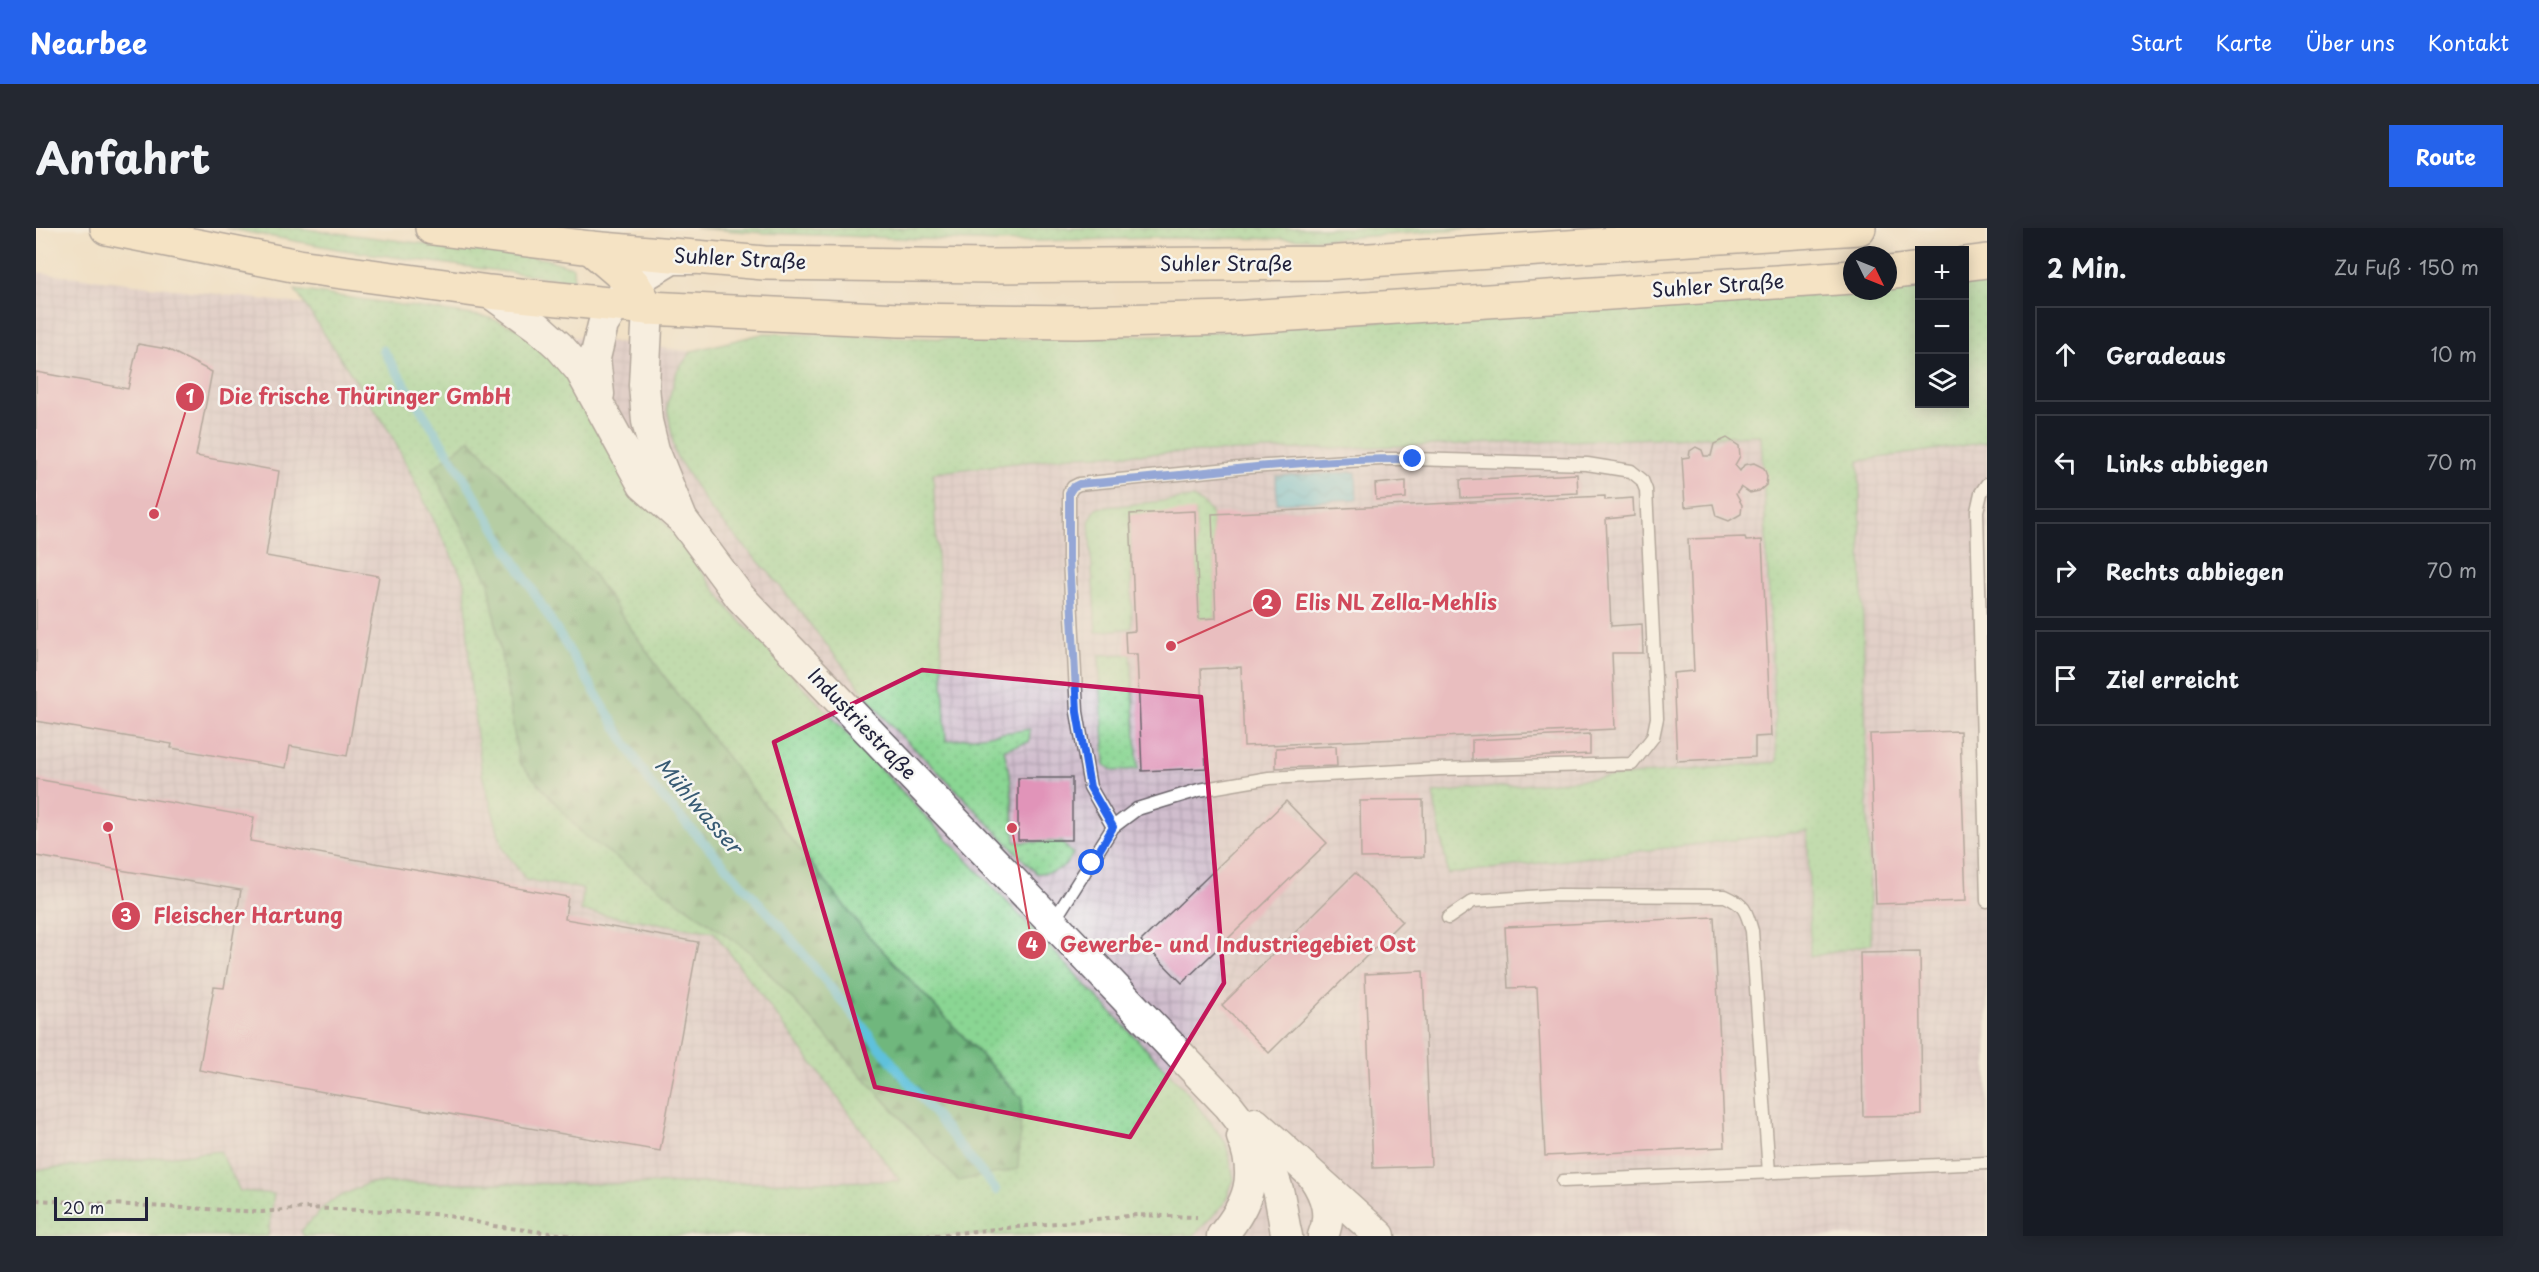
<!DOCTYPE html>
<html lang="de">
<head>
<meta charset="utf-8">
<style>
  :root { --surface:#171b24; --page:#242831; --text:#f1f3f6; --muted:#9ea1a6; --line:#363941; --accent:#2563eb }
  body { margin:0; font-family:"Playpen Sans",sans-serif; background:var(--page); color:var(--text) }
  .controls { position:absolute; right:18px; top:18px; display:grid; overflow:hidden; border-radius:0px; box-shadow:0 3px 15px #0003 }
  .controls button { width:54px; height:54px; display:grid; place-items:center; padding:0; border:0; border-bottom:2px solid var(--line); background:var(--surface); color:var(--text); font:30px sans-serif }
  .compass { position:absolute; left:1807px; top:18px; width:54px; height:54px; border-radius:50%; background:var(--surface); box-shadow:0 3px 15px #0003; rotate:133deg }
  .scale { position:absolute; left:18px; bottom:15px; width:94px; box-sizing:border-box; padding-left:6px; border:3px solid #22223b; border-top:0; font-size:16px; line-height:21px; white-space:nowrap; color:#22223b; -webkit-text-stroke:4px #f6f6f2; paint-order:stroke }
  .stop { position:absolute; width:18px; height:18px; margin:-14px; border:4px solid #2563eb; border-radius:50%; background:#fff }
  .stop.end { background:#2563eb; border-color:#fff; box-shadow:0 2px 6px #0008 }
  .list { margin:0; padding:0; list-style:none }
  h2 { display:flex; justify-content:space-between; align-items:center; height:78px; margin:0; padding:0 24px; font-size:26px }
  h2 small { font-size:20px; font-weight:400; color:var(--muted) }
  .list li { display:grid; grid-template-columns:39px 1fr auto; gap:18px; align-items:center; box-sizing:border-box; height:96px; margin:0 12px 12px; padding:0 12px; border:2px solid var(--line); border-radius:0px }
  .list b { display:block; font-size:22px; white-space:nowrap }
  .list em { font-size:20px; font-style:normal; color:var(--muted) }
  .icon { flex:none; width:33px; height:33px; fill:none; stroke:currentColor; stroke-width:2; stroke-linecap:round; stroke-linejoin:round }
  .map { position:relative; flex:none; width:1951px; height:1008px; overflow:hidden; border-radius:0px }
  header { display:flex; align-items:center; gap:36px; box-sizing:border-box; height:84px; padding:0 30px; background:var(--accent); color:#fff }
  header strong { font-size:28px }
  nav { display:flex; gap:33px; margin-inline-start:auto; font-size:21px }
  .intro { display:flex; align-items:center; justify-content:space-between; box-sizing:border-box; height:144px; padding:0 36px }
  h1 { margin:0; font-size:42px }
  .button { padding:15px 27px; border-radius:0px; background:var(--accent); color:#fff; font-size:21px; font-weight:700 }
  main { display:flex; gap:36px; padding:0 36px }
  aside { flex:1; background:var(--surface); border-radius:0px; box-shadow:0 3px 15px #0003 }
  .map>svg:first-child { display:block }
  .industrial { fill:url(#industrial-grid) }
  .grass { fill:url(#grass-dots); stroke:#567c67; stroke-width:1.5; fill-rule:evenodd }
  .forest { fill:url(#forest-firs); stroke:#486c5c; stroke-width:1.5 }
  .water { fill:url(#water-waves); stroke:#40728c; stroke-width:1.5 }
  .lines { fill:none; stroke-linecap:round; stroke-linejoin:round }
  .stream { stroke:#5ec1dc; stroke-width:9 }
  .building { fill:#e194b9 }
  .service-casing { stroke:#6a646b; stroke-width:15 }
  .tertiary-casing { stroke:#6a646b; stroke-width:33 }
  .secondary-casing { stroke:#6a646b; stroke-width:36 }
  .path { stroke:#6a646b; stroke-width:4; stroke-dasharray:4.5 4.5; stroke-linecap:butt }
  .service { stroke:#fff; stroke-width:12 }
  .tertiary { stroke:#fff; stroke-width:30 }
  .secondary { stroke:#fbe6c3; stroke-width:33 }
  .route { stroke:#2563eb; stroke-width:8 }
  .marked { fill:none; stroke:#c2185b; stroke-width:4.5; stroke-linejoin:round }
  .labels { text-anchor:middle; stroke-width:5; stroke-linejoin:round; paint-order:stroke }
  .street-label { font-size:20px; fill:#22223b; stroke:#f6f6f2 }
  .water-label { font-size:21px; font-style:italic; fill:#375a73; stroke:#f6f6f2 }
  .leader { fill:none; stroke:#d1495b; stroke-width:2 }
  .callout-dot { fill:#d1495b; stroke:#f6f6f2; stroke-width:2 }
  .mark-label { font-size:18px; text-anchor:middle; font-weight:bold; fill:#fff }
  .callout-label { font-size:21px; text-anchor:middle; font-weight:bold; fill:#d1495b; stroke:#f6f6f2; stroke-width:5; stroke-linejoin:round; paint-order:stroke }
</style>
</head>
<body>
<header>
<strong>Nearbee</strong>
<nav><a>Start</a><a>Karte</a><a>Über uns</a><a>Kontakt</a></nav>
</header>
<div class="intro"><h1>Anfahrt</h1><a class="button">Route</a></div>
<main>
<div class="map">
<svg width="1951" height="1008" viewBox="0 0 1951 1008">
  <defs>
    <pattern id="industrial-grid" width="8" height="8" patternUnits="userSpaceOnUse" patternTransform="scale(1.5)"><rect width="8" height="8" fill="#d0bdcd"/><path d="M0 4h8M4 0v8" fill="none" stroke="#b2a2b1"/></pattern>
    <pattern id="grass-dots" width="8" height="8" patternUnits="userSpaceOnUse" patternTransform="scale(1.5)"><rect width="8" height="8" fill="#8ad693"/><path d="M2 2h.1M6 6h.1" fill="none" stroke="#77b780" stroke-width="1.8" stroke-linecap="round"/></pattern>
    <pattern id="forest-firs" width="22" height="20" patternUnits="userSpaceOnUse" patternTransform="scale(1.5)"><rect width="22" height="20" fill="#6fb77d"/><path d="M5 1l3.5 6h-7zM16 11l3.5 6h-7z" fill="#5b9468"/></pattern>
    <pattern id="water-waves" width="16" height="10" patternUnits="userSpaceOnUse" patternTransform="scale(1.5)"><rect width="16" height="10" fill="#5ec1dc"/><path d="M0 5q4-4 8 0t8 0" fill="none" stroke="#4d9cb4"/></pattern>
  </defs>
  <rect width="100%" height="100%" fill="#f6f6f2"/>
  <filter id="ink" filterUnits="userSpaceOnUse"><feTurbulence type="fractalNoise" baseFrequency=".0167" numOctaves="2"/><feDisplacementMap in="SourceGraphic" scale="12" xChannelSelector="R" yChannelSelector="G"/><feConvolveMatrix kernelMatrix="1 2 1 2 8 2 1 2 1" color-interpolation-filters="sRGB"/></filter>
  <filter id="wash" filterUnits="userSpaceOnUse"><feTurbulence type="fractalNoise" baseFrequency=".008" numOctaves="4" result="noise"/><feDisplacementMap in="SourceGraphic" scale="24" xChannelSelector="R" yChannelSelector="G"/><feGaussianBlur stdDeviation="1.35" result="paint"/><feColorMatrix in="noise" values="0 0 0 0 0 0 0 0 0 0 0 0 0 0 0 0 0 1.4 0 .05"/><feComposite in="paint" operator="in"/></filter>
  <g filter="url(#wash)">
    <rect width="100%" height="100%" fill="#f1e0c4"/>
    <polygon class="industrial" points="0,44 1222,192 1928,176 1951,158 1951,1008 0,1008"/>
    <g class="grass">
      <polygon points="189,0 262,0 510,31 537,39 538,53 307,22"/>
      <polygon points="659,0 1453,0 1291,11 1120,10 962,14 727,5"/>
      <path d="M1951 48V214L1823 233 1835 716 1774 729 1772 603 1412 646 1397 565 1741 534 1725 207 1037 228 897 245 910 513 994 501 993 514 968 521 975 554 979 614H1025L1037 626C1028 642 1017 646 1000 645L912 553 855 498 736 348 674 281 639 226 631 177 641 143 656 123 729 105 954 112 1144 106 1816 63H1852V57L1883 54 1884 176H1928L1929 50Z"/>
      <path d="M259 62 451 89 493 104 538 138 589 241 695 383 1151 864 1190 915 1198 951 1188 976 1158 1007 268 1008 265 1003 293 974 332 955 588 956 864 953 678 704 545 683 547 661 490 652 467 621 446 546 434 452 429 355 355 206ZM556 345 638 462 829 704 986 871 922 953 714 724 548 607 483 534 453 355Z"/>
      <polygon points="1156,270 1168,276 1176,286 1180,390 1163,391 1159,284 1094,287 1096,400 1060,404 1053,294 1060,280"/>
      <polygon points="1095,426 1102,541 1078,543 1069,537 1063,427"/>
      <polygon points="184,923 204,963 238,966 232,1008 0,1008 0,942"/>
    </g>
    <polygon class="forest" points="434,211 556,345 638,462 829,704 986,871 982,941 922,953 714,724 548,607 483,534 453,355 396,241"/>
    <polygon class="water" points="1320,244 1321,271 1241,275 1240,248"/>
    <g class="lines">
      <polyline class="stream" points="347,122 422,240 616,558 748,702 960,962"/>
    </g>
    <g id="blocks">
      <g class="building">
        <polygon points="102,116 131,121 176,144 160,228 243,243 230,328 343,348 311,528 254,518 250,540 135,520 136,516 0,493 0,144 92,161"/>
        <polygon points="1691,210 1703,218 1704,228 1699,237 1704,243 1708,237 1718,235 1728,240 1731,248 1730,257 1723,263 1714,265 1705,259 1700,266 1706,277 1705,286 1693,293 1680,288 1677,276 1649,279 1646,230 1653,229 1654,223 1660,219 1666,222 1668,228 1675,228 1678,216"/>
        <polygon points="1541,246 1542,265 1425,270 1424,252"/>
        <polygon points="1370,253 1370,270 1340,272 1339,256"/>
        <polygon points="1569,268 1569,272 1597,270 1598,288 1570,291 1575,398 1606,396 1607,425 1576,425 1579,501 1208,518 1205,439 1165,441 1170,540 1106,543 1101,426 1090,426 1089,404 1099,403 1094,286 1159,283 1163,391 1180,390 1176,286"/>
        <polygon points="1709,309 1710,313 1726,312 1735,508 1719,509 1719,529 1641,533 1637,445 1658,443 1652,311"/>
        <polygon points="1924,503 1930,673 1840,676 1834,506"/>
        <polygon points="1554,506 1554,526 1436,532 1436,512"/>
        <polygon points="1300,518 1301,538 1240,540 1240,520"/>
        <rect x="982" y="550" width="54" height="62"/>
        <polygon points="0,551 218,589 214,613 532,669 529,691 662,714 624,923 163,842 178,759 188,760 205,662 0,628"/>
        <polygon points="1387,572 1388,629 1325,630 1324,573"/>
        <polygon points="1250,573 1291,615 1146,755 1105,713"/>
        <polygon points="1319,645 1366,693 1233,825 1186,777"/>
        <polygon points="1678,689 1689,919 1509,928 1501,759 1472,760 1469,699"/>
        <polygon points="1884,724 1886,887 1827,888 1824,725"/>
        <polygon points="1387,743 1395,938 1337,940 1329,746"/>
      </g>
    </g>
  </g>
  <g filter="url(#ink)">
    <use href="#blocks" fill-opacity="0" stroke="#6a646b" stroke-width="1.5"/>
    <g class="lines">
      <g class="service-casing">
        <g id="service">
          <polyline points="1951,256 1945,265 1941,283 1951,673"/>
          <path d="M1412 690 1437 673 1520 667 1689 668C1709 677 1710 682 1716 703L1733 945"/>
          <polyline points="1017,694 1077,599 1101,581 1163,562 1233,550 1403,541 1596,536 1617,509 1621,490 1610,262 1606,252 1595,243 1551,236 1377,231 1345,231 1213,239 1043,256 1037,259 1033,265 1033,330 1041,484 1054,559 1077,599"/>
          <polyline points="1527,953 1951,935"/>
        </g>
      </g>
      <g class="tertiary-casing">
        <g id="tertiary">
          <polyline points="453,64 503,100 523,118 544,142 607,257 641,287"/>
          <path d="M612 80 608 157 611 193 618 222 646 291 704 369 1192 877C1212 902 1233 930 1242 962 1246 977 1247 993 1251 1008"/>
          <polyline points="563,166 559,130 567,97 587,65 611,46 636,31 657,31"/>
          <polyline points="1219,895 1344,1008"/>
          <path d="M1278 950C1290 968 1296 987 1287 1008"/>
          <path d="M1186 1008C1212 976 1223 949 1206 909"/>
        </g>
      </g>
      <g class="secondary-casing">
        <g id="secondary">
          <polyline points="71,0 262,38 453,64 612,80 863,92 1041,94 1195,90 1816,49"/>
          <polyline points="396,0 555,20 728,35 953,38 1288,35 1823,0"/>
          <polyline points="555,20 597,56 612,80"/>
          <polyline points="1928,36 1951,33"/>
          <polyline points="1852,45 1884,41"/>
        </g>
      </g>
      <g class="path">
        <polyline points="0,972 226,984 269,980 351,983 409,987 458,998 538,1008"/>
        <polyline points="890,1008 1101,987 1161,989"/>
      </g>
      <use href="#service" class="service"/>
      <use href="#tertiary" class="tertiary"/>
      <use href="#secondary" class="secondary"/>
    </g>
  </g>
  <g class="lines" filter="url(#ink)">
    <path class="route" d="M1056 635 1077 599 1054 559 1041 484 1033 330V265L1037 259 1043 256C1154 248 1265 230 1377 231"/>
  </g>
  <path d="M0 0H1951V1008H0ZM886 442 1165 469 1188 755 1094 909 839 859 738 514Z" fill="#f1e0c4" fill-opacity=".55" fill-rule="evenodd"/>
  <path class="marked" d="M886 442 1165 469 1188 755 1094 909 839 859 738 514Z"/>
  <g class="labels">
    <g class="street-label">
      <text transform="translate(704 31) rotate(3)" y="7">Suhler Straße</text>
      <text x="1190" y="43">Suhler Straße</text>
      <text transform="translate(1682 58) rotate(-4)" y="7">Suhler Straße</text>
      <text transform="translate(826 496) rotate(46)" y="7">Industriestraße</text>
    </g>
    <g class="water-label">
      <text transform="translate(662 578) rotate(49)" y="7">Mühlwasser</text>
    </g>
  </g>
  <path class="leader" d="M118 286L154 169M1135 418L1231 375M72 599L90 688M976 600L996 717"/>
  <g class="callout-dot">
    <circle cx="118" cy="286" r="6"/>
    <circle cx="1135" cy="418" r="6"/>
    <circle cx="72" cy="599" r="6"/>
    <circle cx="976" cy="600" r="6"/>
    <circle cx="154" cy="169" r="15"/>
    <circle cx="1231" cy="375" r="15"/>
    <circle cx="90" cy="688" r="15"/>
    <circle cx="996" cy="717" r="15"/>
  </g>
  <g class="mark-label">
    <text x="154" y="175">1</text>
    <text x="1231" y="381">2</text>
    <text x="90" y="694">3</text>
    <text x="996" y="723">4</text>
  </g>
  <g class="callout-label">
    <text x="329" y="176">Die frische Thüringer GmbH</text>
    <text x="1360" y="382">Elis NL Zella-Mehlis</text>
    <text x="212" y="695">Fleischer Hartung</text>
    <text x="1202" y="724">Gewerbe- und Industriegebiet Ost</text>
  </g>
</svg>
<div class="controls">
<button>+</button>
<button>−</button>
<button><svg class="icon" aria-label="layers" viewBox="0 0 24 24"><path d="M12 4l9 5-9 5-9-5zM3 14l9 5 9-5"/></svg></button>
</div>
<svg class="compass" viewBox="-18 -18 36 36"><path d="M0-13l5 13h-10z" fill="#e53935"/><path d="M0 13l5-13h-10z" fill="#9ea1a6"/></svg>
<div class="scale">20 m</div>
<div class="stop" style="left:1056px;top:635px"></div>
<div class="stop end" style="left:1377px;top:231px"></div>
</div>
<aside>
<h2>2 Min.<small>Zu Fuß · 150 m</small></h2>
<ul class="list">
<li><svg class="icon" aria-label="ahead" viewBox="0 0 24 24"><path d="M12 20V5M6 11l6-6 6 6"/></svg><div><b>Geradeaus</b></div><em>10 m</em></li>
<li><svg class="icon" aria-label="left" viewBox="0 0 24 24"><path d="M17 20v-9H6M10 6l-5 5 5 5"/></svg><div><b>Links abbiegen</b></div><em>70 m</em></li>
<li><svg class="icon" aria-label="right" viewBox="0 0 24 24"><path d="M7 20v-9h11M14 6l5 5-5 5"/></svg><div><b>Rechts abbiegen</b></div><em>70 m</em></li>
<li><svg class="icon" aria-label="arrive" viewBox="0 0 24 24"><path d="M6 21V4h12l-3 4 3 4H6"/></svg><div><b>Ziel erreicht</b></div></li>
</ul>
</aside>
</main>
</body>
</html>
